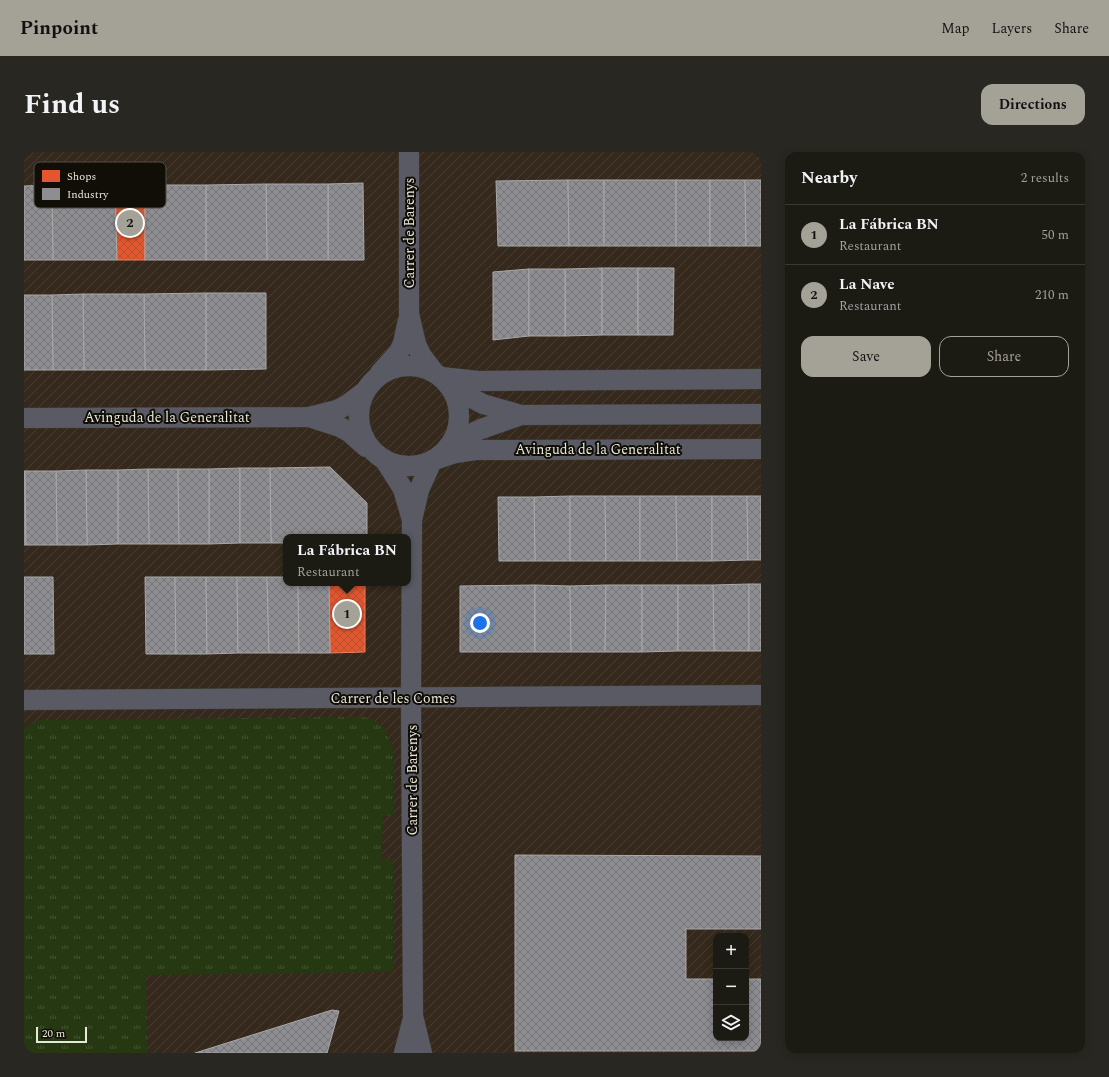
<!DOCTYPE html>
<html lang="en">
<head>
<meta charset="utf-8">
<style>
  :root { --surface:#1b1a13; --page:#282721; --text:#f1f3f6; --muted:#a0a1a0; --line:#393833; --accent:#a4a197 }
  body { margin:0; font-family:Spectral,serif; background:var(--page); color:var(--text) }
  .controls { position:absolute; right:12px; bottom:12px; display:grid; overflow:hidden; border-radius:8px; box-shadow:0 2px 10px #0003 }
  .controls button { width:36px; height:36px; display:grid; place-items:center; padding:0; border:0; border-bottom:1px solid var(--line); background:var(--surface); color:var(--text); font:20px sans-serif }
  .scale { position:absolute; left:12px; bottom:10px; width:51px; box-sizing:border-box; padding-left:4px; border:2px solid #e9e6db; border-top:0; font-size:11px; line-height:14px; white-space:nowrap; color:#e9e6db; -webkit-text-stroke:3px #100e07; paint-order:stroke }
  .you { position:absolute; left:456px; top:471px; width:14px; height:14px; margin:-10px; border:3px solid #fff; border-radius:50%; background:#1a73e8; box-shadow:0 0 0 6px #1a73e833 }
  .badge { display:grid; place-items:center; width:26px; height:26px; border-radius:50%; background:var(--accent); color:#111; font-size:13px; font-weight:700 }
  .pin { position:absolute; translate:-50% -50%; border:2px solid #fff; box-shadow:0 1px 4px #0006 }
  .popup { position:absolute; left:259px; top:382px; width:128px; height:52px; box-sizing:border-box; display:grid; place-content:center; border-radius:8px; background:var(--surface); filter:drop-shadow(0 1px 3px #0005); font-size:13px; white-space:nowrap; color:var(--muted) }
  .popup b { font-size:15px; color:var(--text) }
  .popup::after { content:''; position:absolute; left:50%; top:100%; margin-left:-8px; border:8px solid transparent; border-top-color:var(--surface) }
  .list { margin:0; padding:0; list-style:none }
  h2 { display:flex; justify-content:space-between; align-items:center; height:52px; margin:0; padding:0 16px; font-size:17px }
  h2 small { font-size:13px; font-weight:400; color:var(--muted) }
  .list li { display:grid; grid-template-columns:26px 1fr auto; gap:12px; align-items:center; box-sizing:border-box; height:60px; padding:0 16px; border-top:1px solid var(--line) }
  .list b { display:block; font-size:15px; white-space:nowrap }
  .list p { margin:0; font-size:13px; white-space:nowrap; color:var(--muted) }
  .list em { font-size:13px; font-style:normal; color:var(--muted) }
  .actions { display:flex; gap:8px; padding:12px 16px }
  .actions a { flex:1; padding:9px 0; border:1px solid var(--accent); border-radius:12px; text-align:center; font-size:14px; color:var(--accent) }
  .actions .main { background:var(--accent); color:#111 }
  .icon { flex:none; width:22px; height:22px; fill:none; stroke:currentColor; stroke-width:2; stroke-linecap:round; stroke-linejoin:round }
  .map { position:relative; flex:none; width:737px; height:901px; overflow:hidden; border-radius:12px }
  header { display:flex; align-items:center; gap:24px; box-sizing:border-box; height:56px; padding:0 20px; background:var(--accent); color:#111 }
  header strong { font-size:19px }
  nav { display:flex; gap:22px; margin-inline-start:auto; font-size:14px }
  .intro { display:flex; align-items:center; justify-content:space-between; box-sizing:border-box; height:96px; padding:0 24px }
  h1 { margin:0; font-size:28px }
  .button { padding:10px 18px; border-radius:12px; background:var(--accent); color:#111; font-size:14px; font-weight:700 }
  main { display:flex; gap:24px; padding:0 24px }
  aside { flex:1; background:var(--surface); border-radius:12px; box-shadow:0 2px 10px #0003 }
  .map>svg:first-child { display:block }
  .industrial { fill:url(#industrial-furrows); fill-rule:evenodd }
  .grass { fill:url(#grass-tufts) }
  .shops { fill:url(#shops-cross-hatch); stroke:#e68262 }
  .industry { fill:url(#industry-cross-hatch); stroke:#a9a8a8 }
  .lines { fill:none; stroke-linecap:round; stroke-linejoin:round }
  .minor-casing { stroke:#3f3d35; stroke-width:21 }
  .minor { stroke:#5a5a65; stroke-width:20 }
  .labels { text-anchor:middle; stroke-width:4; stroke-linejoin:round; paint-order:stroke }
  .street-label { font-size:14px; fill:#e9e6db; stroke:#100e07 }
  .key { fill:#100e07; stroke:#514f47; stroke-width:1 }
  .key-label { font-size:11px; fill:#e9e6db }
</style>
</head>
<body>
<header>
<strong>Pinpoint</strong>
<nav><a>Map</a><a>Layers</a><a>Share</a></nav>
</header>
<div class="intro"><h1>Find us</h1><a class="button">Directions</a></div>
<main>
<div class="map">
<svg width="737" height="901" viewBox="0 0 737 901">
  <defs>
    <pattern id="industrial-furrows" width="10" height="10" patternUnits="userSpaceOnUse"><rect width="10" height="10" fill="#34291c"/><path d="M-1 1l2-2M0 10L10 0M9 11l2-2" fill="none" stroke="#483e32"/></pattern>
    <pattern id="grass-tufts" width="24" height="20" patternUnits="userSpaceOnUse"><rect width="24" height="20" fill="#263812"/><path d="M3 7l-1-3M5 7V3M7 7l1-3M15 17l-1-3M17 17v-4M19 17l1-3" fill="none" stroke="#465534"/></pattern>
    <pattern id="shops-cross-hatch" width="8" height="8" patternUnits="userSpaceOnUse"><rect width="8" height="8" fill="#e4572e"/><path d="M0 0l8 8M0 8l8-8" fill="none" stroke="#b55234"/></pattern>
    <pattern id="industry-cross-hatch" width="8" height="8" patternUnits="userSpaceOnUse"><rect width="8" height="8" fill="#8d8d92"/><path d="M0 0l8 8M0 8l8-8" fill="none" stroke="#747476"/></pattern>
  </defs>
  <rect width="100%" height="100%" fill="#242219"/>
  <path class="industrial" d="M0 0H737V901H0ZM262 385H384V431H262ZM692 784H722V886H692Z"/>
  <path class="grass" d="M340 565 349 568 356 572 361 578 369 595V664H359L358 707H369V820L122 823 123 901H0V577C5 572 10 570 16 568Z"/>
  <g class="shops">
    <polygon points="91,33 121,33 121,108 93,108"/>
    <polygon points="305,431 341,431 341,500 306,501"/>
  </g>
  <g class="industry">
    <polygon points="544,28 545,94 474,94 472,29"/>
    <polygon points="544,28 580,28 580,94 545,94"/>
    <rect x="580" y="28" width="72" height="66"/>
    <rect x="652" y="28" width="34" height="66"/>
    <polygon points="686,28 721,28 722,94 686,94"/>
    <polygon points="721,28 737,28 737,94 722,94"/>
    <polygon points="339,31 340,108 304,108 304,32"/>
    <polygon points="242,32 304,32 304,108 243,108"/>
    <polygon points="242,32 243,108 182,108 182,33"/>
    <polygon points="28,33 91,33 93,108 29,108"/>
    <polygon points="28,33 29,108 0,108 0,34"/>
    <rect x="121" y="33" width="61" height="75"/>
    <polygon points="578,116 578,183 541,184 541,117"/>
    <rect x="578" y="116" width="36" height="67"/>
    <polygon points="614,116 650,116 649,183 614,183"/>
    <polygon points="505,117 505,184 469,188 469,120"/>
    <rect x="505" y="117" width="36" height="67"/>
    <polygon points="182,141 242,141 242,217 182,218"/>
    <polygon points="182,141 182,218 121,218 120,142"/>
    <polygon points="59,142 120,142 121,218 60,218"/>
    <polygon points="59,142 60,218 29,218 28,143"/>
    <polygon points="0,143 28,143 29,218 0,218"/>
    <polygon points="306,315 343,351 343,385 262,385 262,391 247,391 246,316"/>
    <polygon points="216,316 216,391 185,392 185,317"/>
    <polygon points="216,316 246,316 247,391 216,391"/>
    <polygon points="124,317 154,317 155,392 125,392"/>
    <polygon points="124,317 125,392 94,392 94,318"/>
    <polygon points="154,317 185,317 185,392 155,392"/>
    <polygon points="62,318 94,318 94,392 63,393"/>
    <polygon points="62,318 63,393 33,393 32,319"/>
    <polygon points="0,319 1,319 2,393 0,393"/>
    <polygon points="1,319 32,319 33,393 2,393"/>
    <polygon points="546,344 546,409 511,409 510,345"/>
    <polygon points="546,344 581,344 582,409 546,409"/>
    <polygon points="581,344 616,344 616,409 582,409"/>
    <polygon points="616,344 652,344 653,409 616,409"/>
    <polygon points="652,344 688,344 688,409 653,409"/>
    <polygon points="688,344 723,344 724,408 688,409"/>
    <polygon points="723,344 737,344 737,408 724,408"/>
    <polygon points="474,345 510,345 511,409 475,409"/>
    <polygon points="0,425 29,425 30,502 0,502"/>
    <polygon points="121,425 151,425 152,502 122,502"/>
    <polygon points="151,425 182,425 183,502 152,502"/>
    <polygon points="182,425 213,425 214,501 183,502"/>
    <polygon points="213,425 243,425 245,501 214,501"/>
    <polygon points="243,425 262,425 262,431 274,431 275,501 245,501"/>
    <polygon points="274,431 305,431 306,501 275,501"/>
    <polygon points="725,432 725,499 690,499 689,433"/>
    <rect x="725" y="432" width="12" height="67"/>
    <polygon points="511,433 511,500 436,500 436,434"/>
    <polygon points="511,433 546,434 547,500 511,500"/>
    <polygon points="582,433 581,500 547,500 546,434"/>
    <polygon points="582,433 618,433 618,500 581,500"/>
    <polygon points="618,433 654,433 654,499 618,500"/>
    <polygon points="654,433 689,433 690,499 654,499"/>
    <polygon points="491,703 737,704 737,777 662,777 662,827 692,827 692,886 722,886 722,827 737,827 737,899 491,899"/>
    <polygon points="308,858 315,859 303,901 171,901"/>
  </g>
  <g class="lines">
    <g class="minor-casing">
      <g id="minor">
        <polyline points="385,0 385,162 392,192 397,203 410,220"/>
        <circle cx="385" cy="264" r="50"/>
        <polyline points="356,221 375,200 379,191 384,168"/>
        <polyline points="417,225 454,229 737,227"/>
        <polyline points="423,231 440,242 459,252 497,263 737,262"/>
        <polyline points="285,265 316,275 325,280 342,295"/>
        <polyline points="0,266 285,265 313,258 323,253 340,240"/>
        <polyline points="427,294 440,285 457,277 497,263"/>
        <polyline points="360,307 379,337 388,368"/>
        <polyline points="413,307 431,301 451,298 737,297"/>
        <polyline points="0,548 737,543"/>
        <polyline points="380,901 388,870"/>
        <polyline points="398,901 389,864 387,546 388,368 395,338 408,309"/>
      </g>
    </g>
    <use href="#minor" class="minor"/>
  </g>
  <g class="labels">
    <g class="street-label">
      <text transform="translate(385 81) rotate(-90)" y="5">Carrer de Barenys</text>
      <text x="143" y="270">Avinguda de la Generalitat</text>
      <text x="574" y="302">Avinguda de la Generalitat</text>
      <text x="369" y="551">Carrer de les Comes</text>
      <text transform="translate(388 628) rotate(-90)" y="5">Carrer de Barenys</text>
    </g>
  </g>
  <rect x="10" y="10" width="132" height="46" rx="6" class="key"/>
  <rect x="18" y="18" width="18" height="12" fill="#e4572e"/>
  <rect x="18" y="36" width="18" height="12" fill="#8d8d92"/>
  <g class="key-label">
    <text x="43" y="28">Shops</text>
    <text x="43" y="46">Industry</text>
  </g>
</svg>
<div class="controls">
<button>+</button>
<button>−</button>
<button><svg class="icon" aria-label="layers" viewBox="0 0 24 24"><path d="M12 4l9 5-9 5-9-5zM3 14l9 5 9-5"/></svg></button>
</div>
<div class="scale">20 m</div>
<div class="you"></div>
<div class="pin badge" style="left:323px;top:462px">1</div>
<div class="popup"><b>La Fábrica BN</b>Restaurant</div>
<div class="pin badge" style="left:106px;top:71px">2</div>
</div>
<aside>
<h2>Nearby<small>2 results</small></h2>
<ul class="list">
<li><span class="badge">1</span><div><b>La Fábrica BN</b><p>Restaurant</p></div><em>50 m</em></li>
<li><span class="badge">2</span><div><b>La Nave</b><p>Restaurant</p></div><em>210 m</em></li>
</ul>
<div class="actions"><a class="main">Save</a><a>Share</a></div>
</aside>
</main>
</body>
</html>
